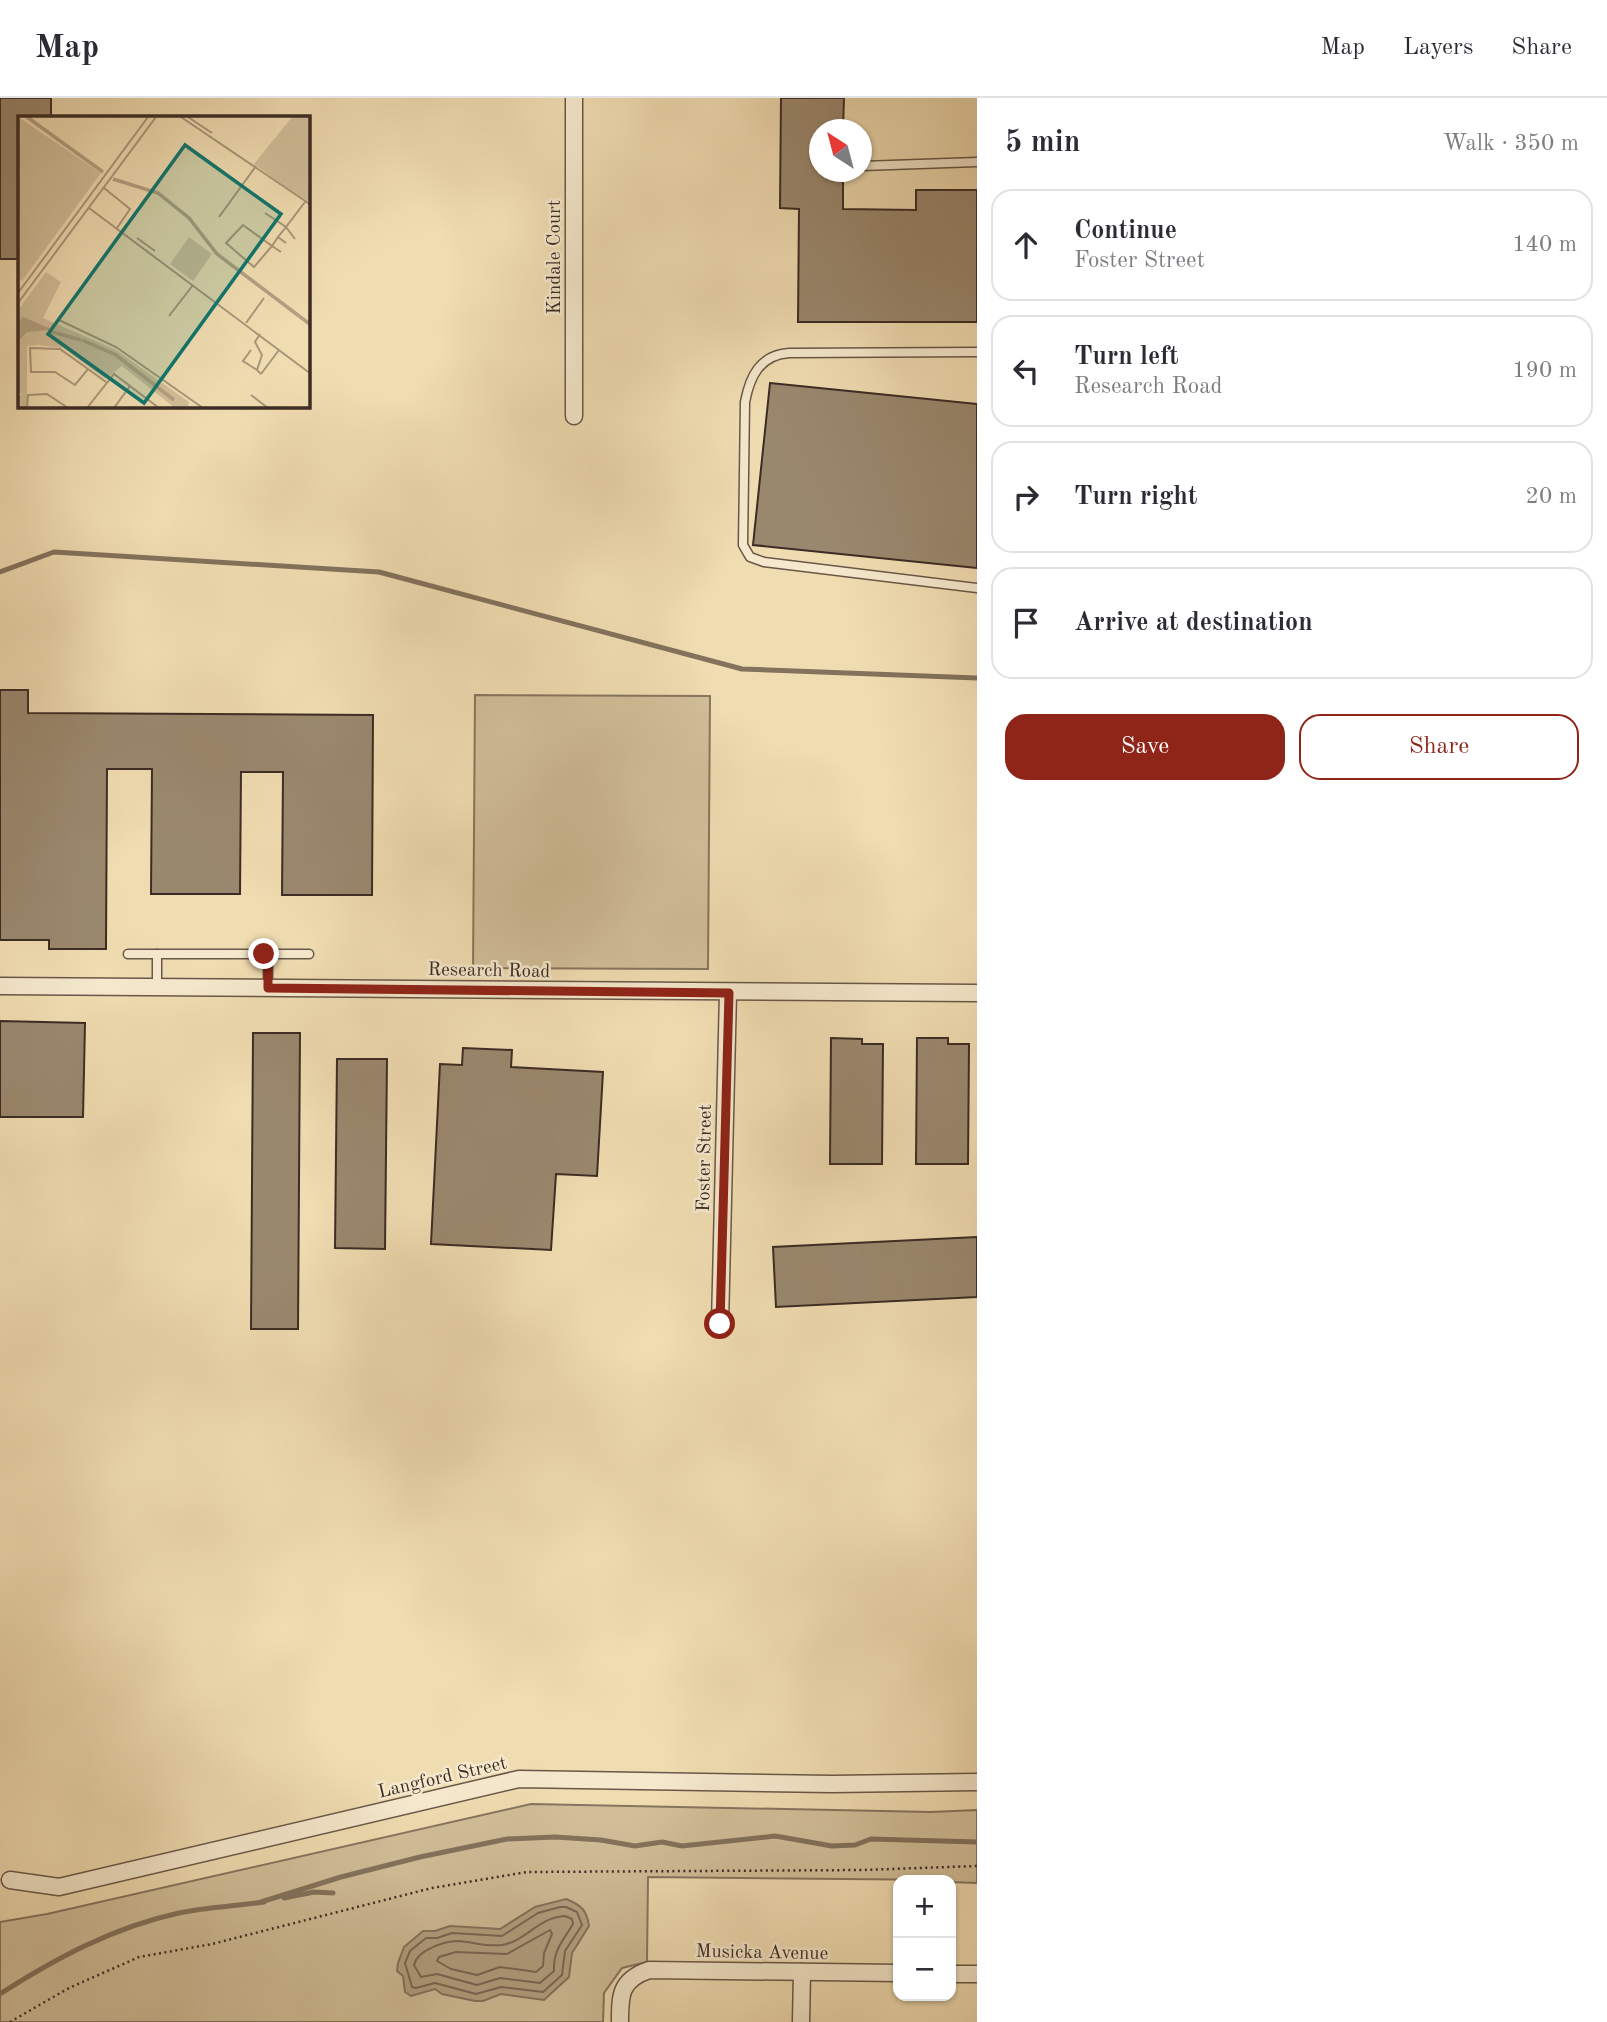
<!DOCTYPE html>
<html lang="en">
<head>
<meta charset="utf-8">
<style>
  :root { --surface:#fff; --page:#f7f7f7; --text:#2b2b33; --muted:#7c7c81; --line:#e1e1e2; --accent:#8f2418 }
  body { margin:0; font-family:"Old Standard TT",serif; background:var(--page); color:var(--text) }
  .controls { position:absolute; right:21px; bottom:21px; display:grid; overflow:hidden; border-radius:14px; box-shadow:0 2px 5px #0004 }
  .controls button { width:63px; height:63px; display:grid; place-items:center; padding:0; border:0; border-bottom:2px solid var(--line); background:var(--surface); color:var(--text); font:35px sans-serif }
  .compass { position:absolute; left:809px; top:21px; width:63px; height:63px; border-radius:50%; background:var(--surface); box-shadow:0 2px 5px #0004; rotate:324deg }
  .stop { position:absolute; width:21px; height:21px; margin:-16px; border:5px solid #8f2418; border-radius:50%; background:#fff }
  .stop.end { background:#8f2418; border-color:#fff; box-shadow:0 2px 7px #0008 }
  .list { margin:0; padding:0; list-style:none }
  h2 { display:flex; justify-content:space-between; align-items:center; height:91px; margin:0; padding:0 28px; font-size:30px }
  h2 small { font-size:23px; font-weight:400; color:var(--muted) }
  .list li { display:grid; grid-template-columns:46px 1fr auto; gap:21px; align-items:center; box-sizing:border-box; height:112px; margin:0 14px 14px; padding:0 14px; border:2px solid var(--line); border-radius:21px }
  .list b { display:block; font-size:26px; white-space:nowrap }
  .list p { margin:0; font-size:23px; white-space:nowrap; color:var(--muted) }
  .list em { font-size:23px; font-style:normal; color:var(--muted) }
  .actions { display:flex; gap:14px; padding:21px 28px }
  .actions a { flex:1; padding:16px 0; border:2px solid var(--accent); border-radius:21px; text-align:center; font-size:24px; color:var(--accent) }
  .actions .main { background:var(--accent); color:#fff }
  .icon { flex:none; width:38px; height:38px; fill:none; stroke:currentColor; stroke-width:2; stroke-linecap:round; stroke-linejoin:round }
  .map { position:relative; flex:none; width:977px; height:1924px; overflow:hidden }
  header { display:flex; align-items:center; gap:42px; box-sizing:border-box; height:98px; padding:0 35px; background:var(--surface); border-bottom:2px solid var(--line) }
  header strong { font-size:33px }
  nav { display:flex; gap:38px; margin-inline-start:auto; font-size:24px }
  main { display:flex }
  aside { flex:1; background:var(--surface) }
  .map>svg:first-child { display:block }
  .green { fill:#d1be99; stroke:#86755f; stroke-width:2 }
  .water { fill:#b3a081; stroke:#83725c; stroke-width:2 }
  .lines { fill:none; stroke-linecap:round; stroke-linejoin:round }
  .shore { stroke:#786653; stroke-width:2 }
  .stream { stroke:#83725c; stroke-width:5 }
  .building { fill:#9a886e; stroke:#3c2c25; stroke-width:2 }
  .service-casing { stroke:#695848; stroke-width:11 }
  .minor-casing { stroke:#695848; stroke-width:19 }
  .path { stroke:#3c2c25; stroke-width:2.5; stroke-dasharray:2 3.5; stroke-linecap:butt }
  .service { stroke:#f5e8cc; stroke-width:8 }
  .minor { stroke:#f5e8cc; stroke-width:16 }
  .route { stroke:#8f2418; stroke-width:9 }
  .labels { text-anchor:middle; stroke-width:5; stroke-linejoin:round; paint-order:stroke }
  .street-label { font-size:19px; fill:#3c2c25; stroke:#f5e8cc }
  .inset-river { fill:none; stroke:#b3a081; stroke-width:3.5 }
  .inset-road { fill:none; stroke:#a89679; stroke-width:2 }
  .view { fill:#0f766e; fill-opacity:0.15; stroke:#0f766e; stroke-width:3.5 }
  .inset-edge { fill:none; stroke:#3c2c25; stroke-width:3.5 }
</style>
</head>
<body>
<header>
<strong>Map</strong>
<nav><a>Map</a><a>Layers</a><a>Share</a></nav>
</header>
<main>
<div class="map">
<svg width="977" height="1924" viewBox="0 0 977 1924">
  <rect width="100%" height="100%" fill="#f0dcb1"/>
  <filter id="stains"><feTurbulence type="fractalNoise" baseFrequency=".00286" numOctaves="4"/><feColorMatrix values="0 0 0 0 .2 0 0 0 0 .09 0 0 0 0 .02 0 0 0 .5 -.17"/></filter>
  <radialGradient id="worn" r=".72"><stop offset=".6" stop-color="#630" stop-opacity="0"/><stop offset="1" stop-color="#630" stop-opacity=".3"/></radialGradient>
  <g class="green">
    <polygon points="475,597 710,598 708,871 473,870"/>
    <polygon points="531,1706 931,1714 977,1712 977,1785 951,1784 951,1782 648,1779 647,1864 622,1870 604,1895 603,1924 0,1924 0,1824 47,1816"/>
  </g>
  <path class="water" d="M566 1801C581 1807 587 1812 589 1828L572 1855 569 1879 544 1902 501 1896 483 1903H475L442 1896 435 1891 411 1898 405 1894 403 1878 397 1873 398 1865 404 1849 423 1833H435L450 1828 500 1831 535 1809Z"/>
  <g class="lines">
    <g class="shore">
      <polygon points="560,1809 566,1809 577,1814 582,1827 565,1853 562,1877 543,1894 501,1889 476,1896 435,1885 416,1890 412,1889 405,1865 410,1853 426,1840 437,1840 452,1835 502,1838 538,1815"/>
      <path d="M565 1818 572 1821 573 1826C563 1843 553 1852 554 1873L540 1885 500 1880 477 1887 437 1876 421 1879 414 1867C417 1852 445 1843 458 1843 473 1844 487 1849 502 1847 526 1843 539 1819 565 1818Z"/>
      <polygon points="550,1832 552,1836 544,1855 543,1868 536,1874 500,1869 477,1877 451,1871 437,1863 439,1859 456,1854 507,1856"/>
    </g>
    <g class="stream">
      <polyline points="0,474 54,454 379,474 742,571 977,580"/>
      <polyline points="284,1800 314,1794 333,1795"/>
      <polyline points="261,1804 341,1779 420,1759 507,1741 555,1739 601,1742 635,1748 662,1744 682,1748 775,1738 832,1748 855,1747 871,1741 977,1744"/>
      <path d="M0 1896C56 1860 114 1829 179 1815 207 1809 236 1808 264 1804"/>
    </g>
  </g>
  <g class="building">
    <polygon points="0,0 51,0 51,19 19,19 19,161 0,161"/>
    <polygon points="781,0 844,0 843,32 820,32 820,74 843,74 843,111 916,112 916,92 977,92 977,224 798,224 799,111 780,110"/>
    <polygon points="770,285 977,306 977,470 753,447"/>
    <polygon points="0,592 28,592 28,615 373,617 372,797 282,797 283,674 241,674 240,796 151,796 152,671 107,671 106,851 49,851 49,842 0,842"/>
    <polygon points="0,923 85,925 83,1019 0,1019"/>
    <polygon points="253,935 300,935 298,1231 251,1231"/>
    <polygon points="831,940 862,941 862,946 883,946 882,1066 830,1066"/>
    <polygon points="917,940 948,940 948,946 969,946 968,1066 916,1066"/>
    <polygon points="463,950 512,952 511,969 603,974 597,1078 556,1076 551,1152 431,1146 440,966 462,967"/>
    <polygon points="337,961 387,961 385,1151 335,1150"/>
    <polygon points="977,1139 977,1199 776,1209 773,1149"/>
  </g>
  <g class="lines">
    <g class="service-casing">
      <g id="service">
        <polyline points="862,68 977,64"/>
        <path d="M977 254 789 255C760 257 750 278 745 304L743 447 750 459 764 464 977 490"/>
        <polyline points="128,856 309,856"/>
        <polyline points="157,856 157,889"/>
        <polyline points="268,856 268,890"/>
      </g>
    </g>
    <g class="minor-casing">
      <g id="minor">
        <polyline points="574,0 574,318"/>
        <polyline points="0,888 977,895"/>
        <polyline points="720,1226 728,895"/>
        <polyline points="10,1782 59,1789 519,1681 832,1686 977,1684"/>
        <polyline points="951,1876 977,1876"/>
        <path d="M620 1924C620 1897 620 1882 649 1872L898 1875"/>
        <polyline points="801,1924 802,1874"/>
      </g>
    </g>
    <polyline class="path" points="10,1924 69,1890 139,1859 212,1846 432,1790 527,1774 862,1772 977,1768"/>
    <use href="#service" class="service"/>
    <use href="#minor" class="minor"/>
  </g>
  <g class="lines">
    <polyline class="route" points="264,856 268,856 268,890 729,895 720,1226"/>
  </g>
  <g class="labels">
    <g class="street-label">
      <text transform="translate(553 159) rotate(-90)" y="7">Kindale Court</text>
      <text transform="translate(489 871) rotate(1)" y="7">Research Road</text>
      <text transform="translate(703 1060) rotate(-89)" y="7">Foster Street</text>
      <text transform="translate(442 1678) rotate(-13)" y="7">Langford Street</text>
      <text transform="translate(762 1853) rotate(1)" y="7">Musicka Avenue</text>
    </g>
  </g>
  <g transform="translate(18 18)">
    <rect width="292" height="292" fill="#f0dcb1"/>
    <path d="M0 1 83 57 4 165 0 163ZM274 1H292V89L236 48ZM171 121 194 138 175 165 152 148ZM28 156 43 166 25 202 98 234 171 286 170 292H157L104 250 87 263 45 232 21 229 9 230V292H0V280L5 278 0 277V194Z" fill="#d1be99"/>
    <path d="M5 201 31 212 32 214 9 216 0 225V207Z" fill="#b3a081"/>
    <path class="inset-river" d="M9 1 85 56M95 63 140 77 171 102 199 138 293 209M31 215 63 224M64 224 98 239 156 284"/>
    <path class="inset-road" d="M163 1 293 89M170 1 194 17M86 72 112 93 99 112M71 92 293 258M247 97 268 111 260 121 268 127M201 101 238 50M225 109 254 130 236 151 208 127ZM260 121 254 130 263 136M119 122 137 135M277 123 268 111 287 86M0 177 130 1M0 187 138 1M151 200 175 169M41 204 98 231 185 292M228 207 246 182M242 218 237 226 244 239 239 254 243 258M233 234 225 245 239 254M70 253 42 233 12 232 13 256H37L57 269 70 253 88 266M243 258 261 234M233 279 250 292M9 292 10 279 29 278 50 292M69 292 96 258 141 292M96 292 112 270"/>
    <path class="view" d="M167 29 263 98 126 287 30 218Z"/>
    <rect width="292" height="292" class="inset-edge"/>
  </g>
  <rect width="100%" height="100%" filter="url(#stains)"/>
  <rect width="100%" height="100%" fill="url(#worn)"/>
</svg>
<div class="controls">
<button>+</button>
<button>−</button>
</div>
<svg class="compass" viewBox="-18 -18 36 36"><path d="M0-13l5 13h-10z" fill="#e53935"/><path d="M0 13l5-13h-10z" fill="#7c7c81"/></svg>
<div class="stop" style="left:720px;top:1226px"></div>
<div class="stop end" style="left:264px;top:856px"></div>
</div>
<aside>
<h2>5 min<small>Walk · 350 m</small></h2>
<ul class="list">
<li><svg class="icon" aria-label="ahead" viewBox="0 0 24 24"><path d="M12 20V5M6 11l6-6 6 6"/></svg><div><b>Continue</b><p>Foster Street</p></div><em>140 m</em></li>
<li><svg class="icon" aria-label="left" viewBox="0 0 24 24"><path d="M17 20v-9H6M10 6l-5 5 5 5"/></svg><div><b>Turn left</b><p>Research Road</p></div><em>190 m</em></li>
<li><svg class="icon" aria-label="right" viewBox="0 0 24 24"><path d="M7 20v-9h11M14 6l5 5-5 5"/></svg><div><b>Turn right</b></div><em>20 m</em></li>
<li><svg class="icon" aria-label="arrive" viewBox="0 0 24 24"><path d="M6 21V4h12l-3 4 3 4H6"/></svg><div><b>Arrive at destination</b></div></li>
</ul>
<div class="actions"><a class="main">Save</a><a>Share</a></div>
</aside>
</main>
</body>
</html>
